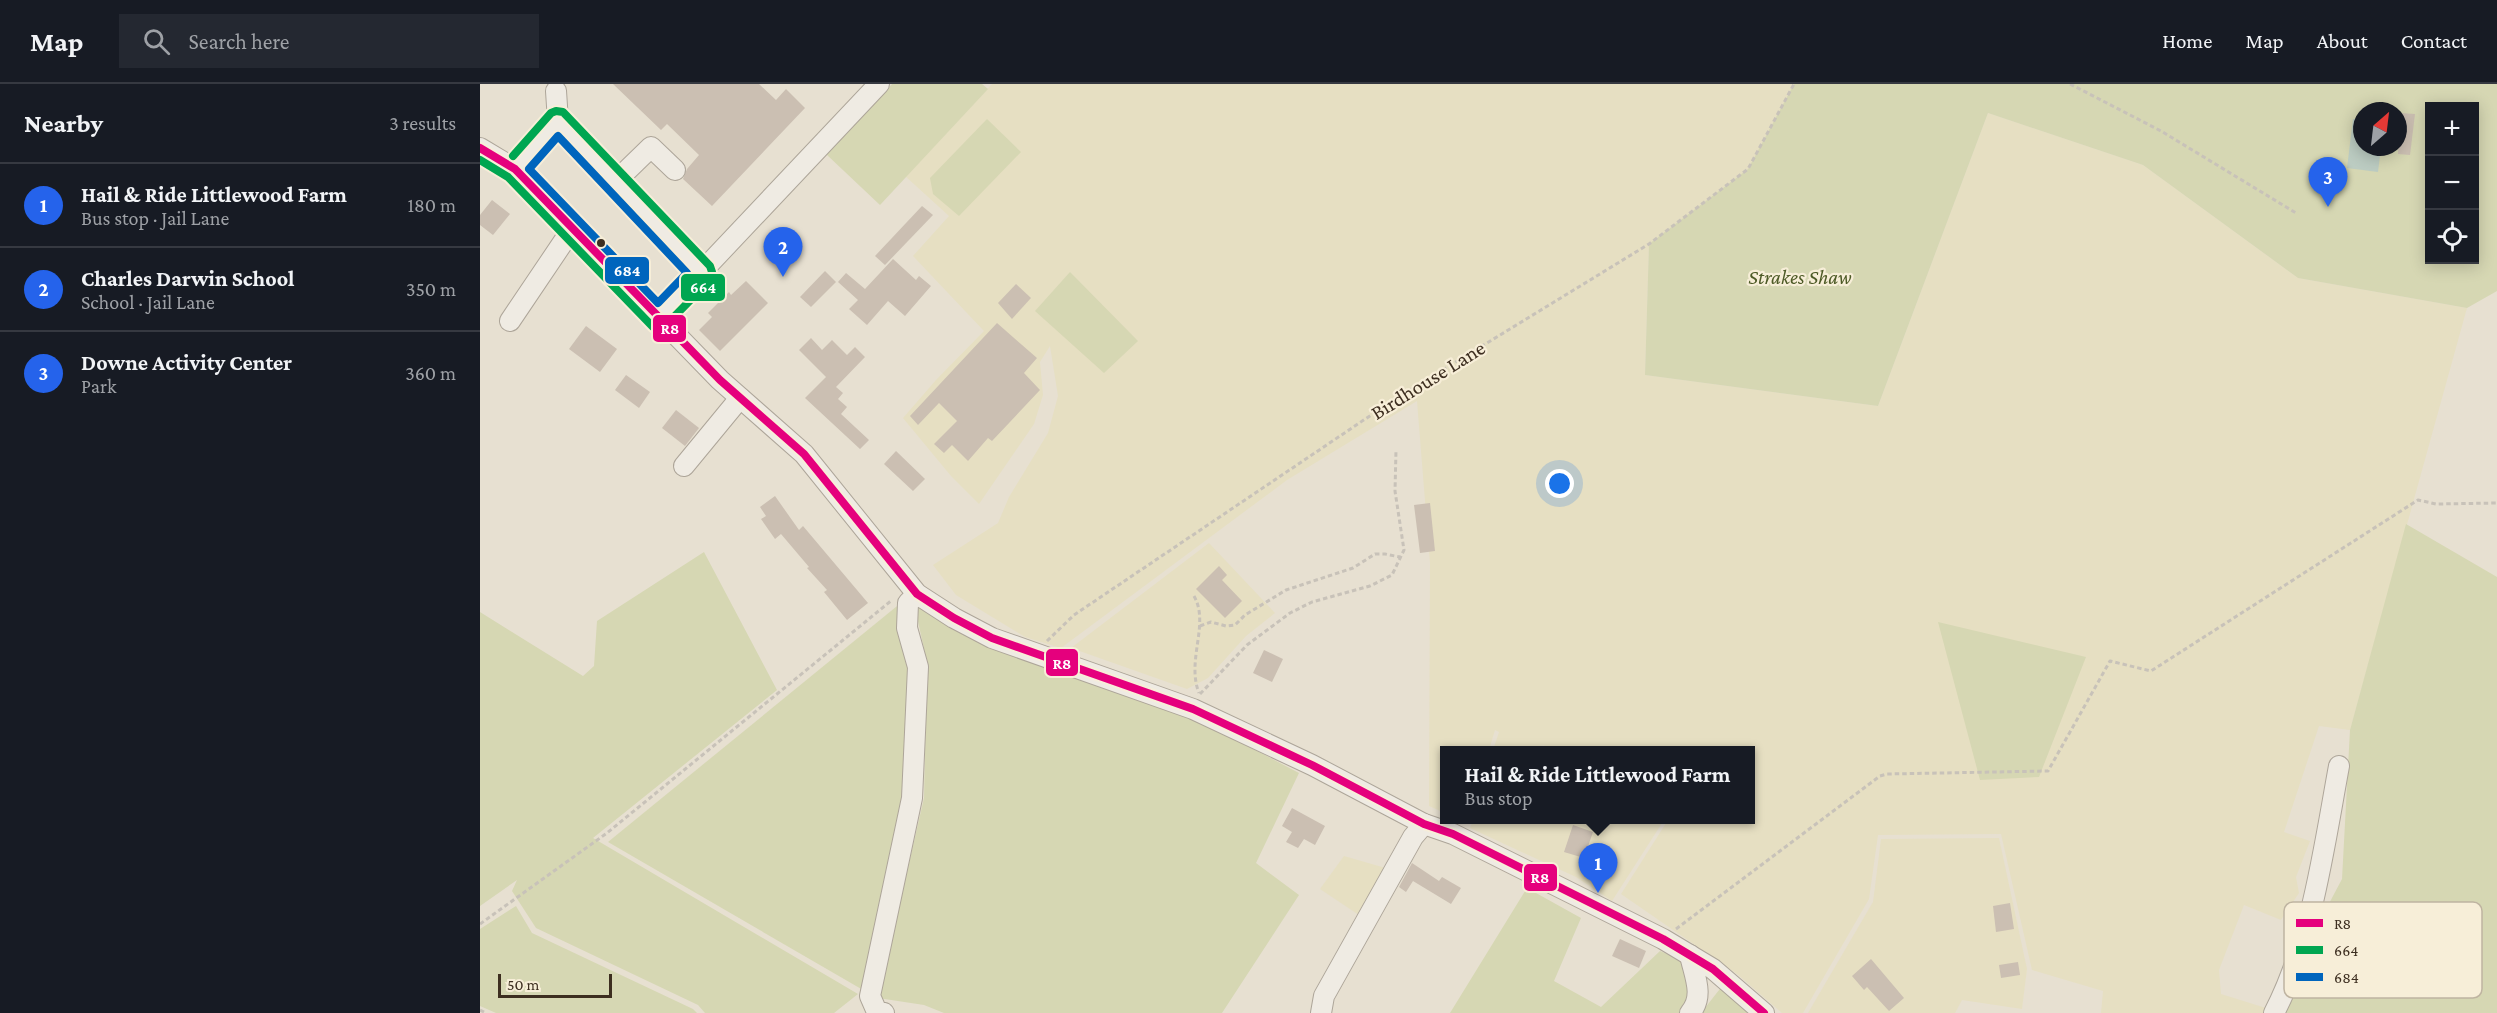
<!DOCTYPE html>
<html lang="en">
<head>
<meta charset="utf-8">
<style>
  :root { --surface:#171b24; --page:#242831; --text:#f1f3f6; --muted:#9ea1a6; --line:#363941; --accent:#2563eb }
  body { margin:0; font-family:"Crimson Pro",serif; background:var(--page); color:var(--text) }
  .controls { position:absolute; right:18px; top:18px; display:grid; overflow:hidden; border-radius:0px; box-shadow:0 3px 15px #0003 }
  .controls button { width:54px; height:54px; display:grid; place-items:center; padding:0; border:0; border-bottom:2px solid var(--line); background:var(--surface); color:var(--text); font:30px sans-serif }
  .compass { position:absolute; left:1873px; top:18px; width:54px; height:54px; border-radius:50%; background:var(--surface); box-shadow:0 3px 15px #0003; rotate:28deg }
  .scale { position:absolute; left:18px; bottom:15px; width:114px; box-sizing:border-box; padding-left:6px; border:3px solid #3d2e20; border-top:0; font-size:16px; line-height:21px; white-space:nowrap; color:#3d2e20; -webkit-text-stroke:4px #f7eed8; paint-order:stroke }
  .you { position:absolute; left:1080px; top:400px; width:21px; height:21px; margin:-15px; border:4px solid #fff; border-radius:50%; background:#1a73e8; box-shadow:0 0 0 9px #1a73e833 }
  .badge { display:grid; place-items:center; width:39px; height:39px; border-radius:50%; background:var(--accent); color:#fff; font-size:20px; font-weight:700 }
  .pin { position:absolute; translate:-50% -50px; filter:drop-shadow(0 2px 3px #0008) }
  .pin::after { content:''; position:absolute; top:32px; width:21px; height:18px; background:inherit; clip-path:polygon(0 0,100% 0,50% 100%) }
  .popup { position:absolute; left:960px; top:662px; width:315px; height:78px; box-sizing:border-box; display:grid; place-content:center; border-radius:0px; background:var(--surface); filter:drop-shadow(0 2px 4px #0005); font-size:20px; white-space:nowrap; color:var(--muted) }
  .popup b { font-size:22px; color:var(--text) }
  .popup::after { content:''; position:absolute; left:50%; top:100%; margin-left:-12px; border:12px solid transparent; border-top-color:var(--surface) }
  .list { margin:0; padding:0; list-style:none }
  h2 { display:flex; justify-content:space-between; align-items:center; height:78px; margin:0; padding:0 24px; font-size:26px }
  h2 small { font-size:20px; font-weight:400; color:var(--muted) }
  .list li { display:grid; grid-template-columns:39px 1fr auto; gap:18px; align-items:center; box-sizing:border-box; height:84px; padding:0 24px; border-top:2px solid var(--line) }
  .list b { display:block; font-size:22px; white-space:nowrap }
  .list p { margin:0; font-size:20px; white-space:nowrap; color:var(--muted) }
  .list em { font-size:20px; font-style:normal; color:var(--muted) }
  .icon { flex:none; width:33px; height:33px; fill:none; stroke:currentColor; stroke-width:2; stroke-linecap:round; stroke-linejoin:round }
  .map { position:relative; flex:none; width:2017px; height:929px; overflow:hidden }
  header { display:flex; align-items:center; gap:36px; box-sizing:border-box; height:84px; padding:0 30px; background:var(--surface); border-bottom:2px solid var(--line) }
  header strong { font-size:28px }
  nav { display:flex; gap:33px; margin-inline-start:auto; font-size:21px }
  .search { width:420px; height:54px; background:var(--page); display:flex; align-items:center; gap:15px; box-sizing:border-box; padding:0 21px; border-radius:0px; color:var(--muted); font-size:22px }
  main { display:flex }
  aside { flex:1; background:var(--surface) }
  .map>svg:first-child { display:block }
  .farmland { fill:#e6dfc2 }
  .green { fill:#d6d7b3; fill-rule:evenodd }
  .water { fill:#bcccc2 }
  .building { fill:#cbbfb2 }
  .lines { fill:none; stroke-linecap:round; stroke-linejoin:round }
  .minor-casing { stroke:#ada599; stroke-width:22 }
  .path { stroke:#c8c2b9; stroke-width:3; stroke-dasharray:4.5 3; stroke-linecap:butt }
  .minor { stroke:#efebe3; stroke-width:20 }
  .bus-1-casing { stroke:#f7eed8; stroke-width:12 }
  .bus-2-casing { stroke:#f7eed8; stroke-width:12 }
  .bus-3-casing { stroke:#f7eed8; stroke-width:12 }
  .bus-1 { stroke:#e5007d; stroke-width:8 }
  .bus-2 { stroke:#00a651; stroke-width:8 }
  .bus-3 { stroke:#0065bd; stroke-width:8 }
  .bus-dot { fill:#3d2e20; stroke:#f7eed8; stroke-width:2 }
  .labels { text-anchor:middle; stroke-width:4.5; stroke-linejoin:round; paint-order:stroke }
  .park-label { font-size:21px; font-style:italic; fill:#4d5a26; stroke:#f7eed8 }
  .street-label { font-size:21px; fill:#3d2e20; stroke:#f7eed8 }
  .key { fill:#f7eed8; stroke:#bfb4a1; stroke-width:1.5 }
  .key-label { font-size:16px; fill:#3d2e20 }
  .line-badge { stroke:#f7eed8; stroke-width:2 }
  .badge-label { font-size:16px; text-anchor:middle; font-weight:bold; fill:#fff }
</style>
</head>
<body>
<header>
<strong>Map</strong>
<div class="search"><svg class="icon" aria-label="search" viewBox="0 0 24 24"><circle cx="10" cy="10" r="6"/><path d="M15 15l6 6"/></svg>Search here</div>
<nav><a>Home</a><a>Map</a><a>About</a><a>Contact</a></nav>
</header>
<main>
<aside>
<h2>Nearby<small>3 results</small></h2>
<ul class="list">
<li><span class="badge">1</span><div><b>Hail &amp; Ride Littlewood Farm</b><p>Bus stop · Jail Lane</p></div><em>180 m</em></li>
<li><span class="badge">2</span><div><b>Charles Darwin School</b><p>School · Jail Lane</p></div><em>350 m</em></li>
<li><span class="badge">3</span><div><b>Downe Activity Center</b><p>Park</p></div><em>360 m</em></li>
</ul>
</aside>
<div class="map">
<svg width="2017" height="929" viewBox="0 0 2017 929">
  <rect width="100%" height="100%" fill="#e7e0d1"/>
  <g class="farmland">
    <polygon points="512,0 1314,0 1268,85 1169,160 1165,291 1398,322 1508,29 1663,81 1818,194 1987,224 1870,646 1839,642 1804,748 1830,757 1816,793 1819,809 1801,836 1764,821 1739,886 1741,910 1789,925 1787,929 1621,929 1623,907 1552,886 1521,750 1398,751 1389,815 1323,929 1302,929 1257,890 1141,810 1188,736 1271,736 1271,666 1079,666 1058,660 1075,666 1013,666 1019,648 1015,646 1009,666 965,666 965,729 949,722 950,479 937,317 807,396 581,564 545,553 476,511 453,481 518,439 529,413 568,349 578,312 570,262 560,278 563,311 554,340 499,420 471,392 423,334 456,296 504,247 433,172 469,132 424,91"/>
    <polygon points="729,459 795,529 766,552 728,594 707,605 591,564"/>
    <polygon points="993,736 1184,736 1132,817 1096,793 990,744"/>
    <polygon points="1519,754 1547,885 1542,925 1482,916 1475,929 1328,929 1393,818 1401,755"/>
    <polygon points="864,772 909,785 882,833 840,805"/>
  </g>
  <g class="green">
    <polygon points="412,0 502,0 508,5 400,121 346,70"/>
    <path d="M1314 0H2017V207L1987 224 1818 194 1663 81 1508 29 1398 322 1165 291 1169 160 1268 85ZM1950 22H1994V176H1950ZM1882 27H1918V63H1882Z"/>
    <polygon points="507,35 541,68 479,132 453,110 450,94"/>
    <polygon points="590,188 658,257 624,289 555,227"/>
    <polygon points="1926,440 2017,493 2017,929 1791,929 1862,795 1870,646"/>
    <polygon points="224,468 297,606 113,754 378,910 354,929 225,929 218,921 56,844 32,807 37,796 0,822 0,528 103,592 114,582 117,537"/>
    <polygon points="422,518 431,583 428,714 383,906 128,758"/>
    <polygon points="440,520 510,564 714,634 819,689 776,779 819,811 742,929 464,929 444,921 398,914 444,714 447,578 435,524"/>
    <polygon points="1458,538 1606,573 1559,693 1500,696"/>
    <polygon points="1047,804 1101,834 1074,897 1121,923 1180,867 1204,877 1214,912 1204,929 970,929"/>
    <polygon points="36,822 52,849 213,925 217,929 16,929 0,922 0,845"/>
    <polygon points="1243,901 1276,929 1221,929"/>
  </g>
  <polygon class="water" points="1873,35 1882,36 1882,63 1901,63 1898,88 1867,84"/>
  <g class="building">
    <polygon points="133,0 279,0 296,16 306,5 325,24 232,122 203,95 207,85 219,71 187,40 181,46"/>
    <polygon points="1920,29 1935,30 1930,71 1918,70"/>
    <polygon points="12,116 30,130 13,151 0,141 0,131"/>
    <polygon points="442,122 453,131 405,181 395,172"/>
    <polygon points="413,175 436,196 439,192 451,202 425,232 408,217 387,241 369,225 378,216 358,198 366,189 385,205"/>
    <polygon points="345,187 356,198 331,223 320,213"/>
    <polygon points="266,197 288,219 240,267 219,246 232,233 228,229 249,208 251,211"/>
    <polygon points="536,200 551,214 532,235 518,219"/>
    <polygon points="517,239 557,274 544,289 560,306 512,357 508,354 488,377 472,361 464,369 454,360 477,337 459,319 438,341 430,332"/>
    <polygon points="106,242 137,265 120,288 89,265"/>
    <polygon points="331,254 342,266 352,256 367,271 375,263 385,273 356,303 363,309 358,315 367,323 361,330 389,356 380,365 325,314 346,293 319,266"/>
    <polygon points="146,291 170,308 159,324 135,306"/>
    <polygon points="196,326 219,344 205,362 182,344"/>
    <polygon points="416,367 445,395 433,407 404,380"/>
    <polygon points="295,412 319,446 323,442 388,519 367,536 344,508 347,506 327,484 329,483 301,450 295,455 281,435 286,432 280,423"/>
    <polygon points="950,419 955,467 940,469 934,421"/>
    <polygon points="739,482 747,491 742,496 762,517 745,534 716,505"/>
    <polygon points="784,566 803,575 792,598 773,589"/>
    <polygon points="812,724 845,742 835,761 824,755 818,764 806,758 812,748 802,742"/>
    <polygon points="1093,741 1113,748 1104,774 1084,768"/>
    <polygon points="932,779 959,797 962,793 981,804 971,820 933,797 926,808 919,803"/>
    <polygon points="1530,819 1534,845 1516,848 1513,822"/>
    <polygon points="1140,855 1166,867 1159,884 1132,872"/>
    <polygon points="1391,875 1424,914 1409,927 1387,903 1384,906 1372,892"/>
    <polygon points="1538,878 1540,891 1521,894 1519,881"/>
  </g>
  <g class="lines">
    <g class="minor-casing">
      <g id="minor">
        <polyline points="76,7 78,37 222,189"/>
        <polyline points="0,64 35,85 240,296 324,370 437,510 474,534 512,554 713,625 832,681 944,740 973,750 1183,855 1233,885 1284,929"/>
        <polyline points="35,85 78,37"/>
        <polyline points="136,97 171,63 195,86"/>
        <polyline points="178,234 399,0"/>
        <polyline points="30,237 92,145"/>
        <polyline points="204,382 260,314"/>
        <path d="M1210 871C1214 891 1225 912 1210 929"/>
        <polyline points="404,929 397,928 390,912 432,714 438,583 427,544 428,519 437,510"/>
        <polyline points="841,929 844,912 933,753 944,740"/>
        <path d="M1794 929C1832 856 1844 763 1859 682"/>
      </g>
    </g>
    <g class="path">
      <polyline points="1590,0 1681,47 1816,129"/>
      <path d="M714 512C730 540 706 576 719 609"/>
      <polyline points="720,542 731,538 746,542 755,541 765,531 806,506 873,484 895,470 905,470 920,473"/>
      <polyline points="567,557 594,531 912,317 1169,160 1268,85 1314,0"/>
      <polyline points="720,610 767,561 810,529 832,518 890,502 912,491 924,466 915,407 916,366"/>
      <polyline points="0,840 127,749 412,516"/>
      <polyline points="1196,845 1400,692 1407,690 1568,687 1630,577 1671,587 1938,416 1956,420 2017,419"/>
      <polyline points="0,926 6,929"/>
    </g>
    <use href="#minor" class="minor"/>
    <g class="bus-1-casing">
      <polyline id="bus-1" points="0,64 35,85 240,296 324,370 437,510 474,534 512,554 713,625 832,681 944,740 973,750 1183,855 1233,885 1284,929"/>
    </g>
    <g class="bus-2-casing">
      <polyline id="bus-2" points="0,76 28,93 173,243 179,244 185,242 231,195 232,188 230,182 83,28 76,27 71,29 33,72"/>
    </g>
    <g class="bus-3-casing">
      <polygon id="bus-3" points="78,52 207,189 178,219 49,85"/>
    </g>
    <use href="#bus-1" class="bus-1"/>
    <use href="#bus-2" class="bus-2"/>
    <use href="#bus-3" class="bus-3"/>
  </g>
  <circle class="bus-dot" cx="121" cy="159" r="5"/>
  <g class="labels">
    <g class="park-label">
      <text x="1320" y="200">Strakes Shaw</text>
    </g>
    <g class="street-label">
      <text transform="translate(948 296) rotate(-32)" y="7">Birdhouse Lane</text>
    </g>
  </g>
  <rect x="1804" y="818" width="198" height="96" rx="9" class="key"/>
  <rect x="1816" y="835" width="27" height="8" fill="#e5007d"/>
  <rect x="1816" y="862" width="27" height="8" fill="#00a651"/>
  <rect x="1816" y="889" width="27" height="8" fill="#0065bd"/>
  <g class="key-label">
    <text x="1854" y="845">R8</text>
    <text x="1854" y="872">664</text>
    <text x="1854" y="899">684</text>
  </g>
  <g class="line-badge">
    <rect x="124" y="172" width="46" height="29" rx="6" fill="#0065bd"/>
    <rect x="200" y="189" width="46" height="29" rx="6" fill="#00a651"/>
    <rect x="172" y="230" width="35" height="29" rx="6" fill="#e5007d"/>
    <rect x="565" y="564" width="34" height="29" rx="6" fill="#e5007d"/>
    <rect x="1043" y="779" width="35" height="29" rx="6" fill="#e5007d"/>
  </g>
  <g class="badge-label">
    <text x="147" y="192">684</text>
    <text x="223" y="209">664</text>
    <text x="190" y="250">R8</text>
    <text x="582" y="585">R8</text>
    <text x="1060" y="799">R8</text>
  </g>
</svg>
<div class="controls">
<button>+</button>
<button>−</button>
<button><svg class="icon" aria-label="locate" viewBox="0 0 24 24"><circle cx="12" cy="12" r="6"/><path d="M12 2v4M12 18v4M2 12h4M18 12h4"/></svg></button>
</div>
<svg class="compass" viewBox="-18 -18 36 36"><path d="M0-13l5 13h-10z" fill="#e53935"/><path d="M0 13l5-13h-10z" fill="#9ea1a6"/></svg>
<div class="scale">50 m</div>
<div class="you"></div>
<div class="pin badge" style="left:1118px;top:809px">1</div>
<div class="popup"><b>Hail &amp; Ride Littlewood Farm</b>Bus stop</div>
<div class="pin badge" style="left:303px;top:193px">2</div>
<div class="pin badge" style="left:1848px;top:123px">3</div>
</div>
</main>
</body>
</html>
